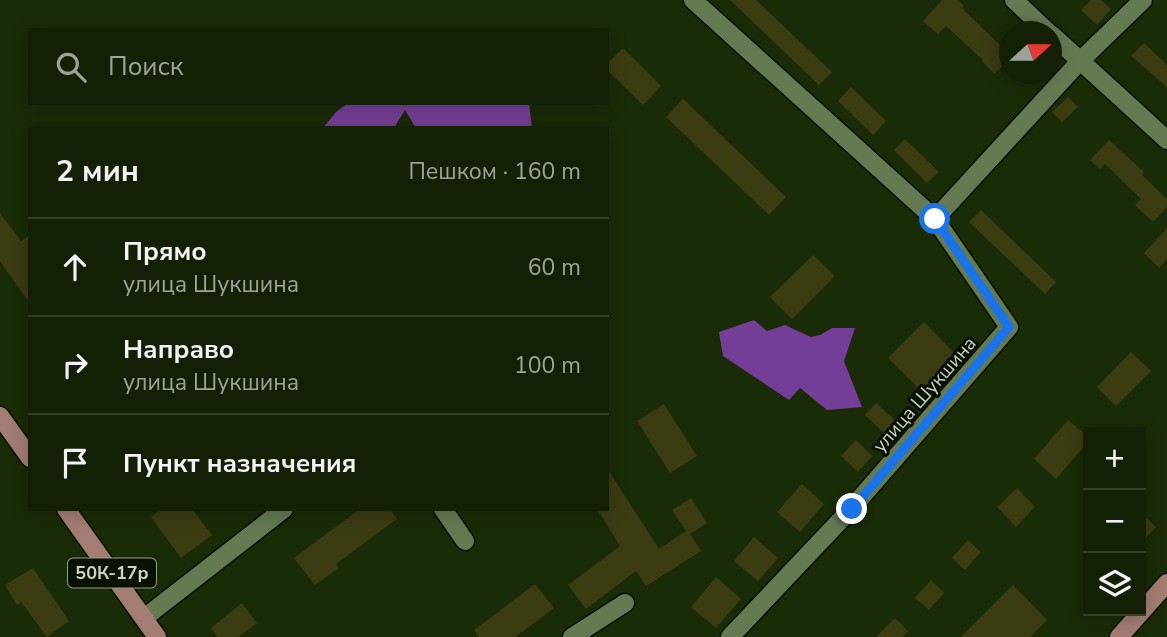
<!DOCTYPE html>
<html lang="ru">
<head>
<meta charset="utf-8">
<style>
  :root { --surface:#142005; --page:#1d280f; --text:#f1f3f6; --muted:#9da39a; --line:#333e27 }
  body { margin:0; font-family:"Nunito Sans",sans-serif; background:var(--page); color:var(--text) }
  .controls { position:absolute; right:21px; bottom:21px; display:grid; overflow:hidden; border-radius:0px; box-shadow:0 4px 18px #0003 }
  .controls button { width:63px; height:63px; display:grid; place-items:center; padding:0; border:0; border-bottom:2px solid var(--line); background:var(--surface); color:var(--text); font:35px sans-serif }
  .compass { position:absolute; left:999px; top:21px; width:63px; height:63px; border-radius:50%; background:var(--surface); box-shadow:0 4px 18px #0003; rotate:69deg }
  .stop { position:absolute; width:21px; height:21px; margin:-16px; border:5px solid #1a73e8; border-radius:50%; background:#fff }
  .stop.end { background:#1a73e8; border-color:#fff; box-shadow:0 2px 7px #0008 }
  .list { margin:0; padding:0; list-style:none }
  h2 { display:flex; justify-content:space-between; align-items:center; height:91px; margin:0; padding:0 28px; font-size:30px }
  h2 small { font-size:23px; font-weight:400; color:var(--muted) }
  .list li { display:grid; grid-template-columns:46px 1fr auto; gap:21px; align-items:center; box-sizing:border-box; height:98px; padding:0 28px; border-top:2px solid var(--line) }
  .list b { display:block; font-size:26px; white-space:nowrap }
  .list p { margin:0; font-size:23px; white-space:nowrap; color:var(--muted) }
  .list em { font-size:23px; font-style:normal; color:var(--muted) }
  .icon { flex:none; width:38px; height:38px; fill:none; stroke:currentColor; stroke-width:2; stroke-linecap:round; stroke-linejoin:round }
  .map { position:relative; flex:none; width:1167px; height:637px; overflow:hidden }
  .search { position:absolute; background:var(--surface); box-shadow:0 4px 18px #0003; left:28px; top:28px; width:581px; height:77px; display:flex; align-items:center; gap:18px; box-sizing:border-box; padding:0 24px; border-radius:0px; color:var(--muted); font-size:26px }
  .panel { position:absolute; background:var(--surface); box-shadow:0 4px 18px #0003; left:28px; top:126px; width:581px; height:385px; border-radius:0px }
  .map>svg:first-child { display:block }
  .water { fill:#753e96 }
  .building { fill:#3b3c12 }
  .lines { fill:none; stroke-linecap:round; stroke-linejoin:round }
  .minor-casing { stroke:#061200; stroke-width:21 }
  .major-casing { stroke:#061200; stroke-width:21 }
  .minor { stroke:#657953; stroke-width:18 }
  .major { stroke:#a37d74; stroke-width:18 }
  .route { stroke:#1a73e8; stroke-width:9 }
  .labels { text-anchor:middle; stroke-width:6; stroke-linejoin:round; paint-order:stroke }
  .shield { fill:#091104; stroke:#929c89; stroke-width:2 }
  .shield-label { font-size:18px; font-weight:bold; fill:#ccd7c2 }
  .street-label { font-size:19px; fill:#ccd7c2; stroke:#091104 }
</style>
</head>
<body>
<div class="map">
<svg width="1167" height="637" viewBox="0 0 1167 637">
  <rect width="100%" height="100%" fill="#1a2b07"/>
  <g class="water">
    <polygon points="348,103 529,103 532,128 416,128 405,110 394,128 323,128 336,112"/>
    <polygon points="754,320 767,331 785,325 811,337 820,335 832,328 855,328 844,361 862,407 827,410 800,388 789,400 723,356 719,332"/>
  </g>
  <g class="building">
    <polygon points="730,0 756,0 832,72 819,85"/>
    <polygon points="942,0 957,0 964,6 962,8 1010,55 1010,59 994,74 982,61 983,60 946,26 938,34 923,21"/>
    <polygon points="1091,0 1101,0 1111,9 1097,25 1081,10"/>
    <polygon points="1144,43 1167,65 1167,87 1131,56"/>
    <polygon points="623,48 661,86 643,105 607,70 607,64"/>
    <polygon points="851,87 886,121 873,135 838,101"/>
    <polygon points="1068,97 1078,107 1062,122 1052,112"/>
    <polygon points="683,99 786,197 769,215 666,117"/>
    <polygon points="905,139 939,172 927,183 894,150"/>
    <polygon points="1109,140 1144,172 1142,175 1167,199 1167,207 1153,222 1135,205 1141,199 1105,164 1100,169 1090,160"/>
    <polygon points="981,210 1056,282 1045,294 969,222"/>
    <polygon points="0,213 21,241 30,235 30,303 0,262"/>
    <polygon points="1167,228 1167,259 1159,268 1144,253"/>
    <polygon points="813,255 835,276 792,319 770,297"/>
    <polygon points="924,322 958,357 922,392 888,358"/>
    <polygon points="1131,352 1151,371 1116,406 1097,387"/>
    <polygon points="876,403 901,426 890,439 865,415"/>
    <polygon points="664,404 697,456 670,473 637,421"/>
    <polygon points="1068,420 1088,437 1088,442 1056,479 1034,459"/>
    <polygon points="856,440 872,456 858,472 841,456"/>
    <polygon points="607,468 659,549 686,531 672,510 691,498 707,523 690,534 701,551 646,586 636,571 586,609 568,585 620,546 597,509 607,509"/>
    <polygon points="802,484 824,504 800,532 777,512"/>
    <polygon points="1017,488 1035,507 1016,527 997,507"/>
    <polygon points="161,509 192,509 212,535 181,558 151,517"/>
    <polygon points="360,509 390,509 397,519 336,564 339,568 315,585 294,558"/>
    <polygon points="1141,513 1156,527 1141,543"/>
    <polygon points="754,537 778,558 758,581 734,561"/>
    <polygon points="968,540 981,552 965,570 952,558"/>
    <polygon points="33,568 69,621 47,637 21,602 17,605 5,585"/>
    <polygon points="716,577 741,599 716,628 691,607"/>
    <polygon points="931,580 944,593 929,610 915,598"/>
    <polygon points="535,584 554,608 515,637 479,637 474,630"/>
    <polygon points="1013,585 1047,620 1030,637 961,637"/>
    <polygon points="242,603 257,623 238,637 218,637 211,628"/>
    <polygon points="895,618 908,631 902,637 876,637"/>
  </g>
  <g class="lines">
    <g class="minor-casing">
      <g id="minor">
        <polyline points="693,0 935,219 1009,327 851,509 730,637"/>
        <polyline points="1014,0 1048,32"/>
        <polyline points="1052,35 1167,140"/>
        <polyline points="935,219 1080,61 1143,0"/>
        <polyline points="443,509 465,541"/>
        <polyline points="144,618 284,509"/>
        <polyline points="572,637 625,603"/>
      </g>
    </g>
    <g class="major-casing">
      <g id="major">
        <polyline points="0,416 30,458"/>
        <polyline points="66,509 157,637"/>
        <polyline points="1119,637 1167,583"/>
      </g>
    </g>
    <use href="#minor" class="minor"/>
    <use href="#major" class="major"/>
  </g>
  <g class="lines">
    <polyline class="route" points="852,509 1009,327 935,219"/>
  </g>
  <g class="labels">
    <rect class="shield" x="68" y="558.5" width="88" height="29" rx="5"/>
    <g class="shield-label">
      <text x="112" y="579">50К-17р</text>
    </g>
    <g class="street-label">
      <text transform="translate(924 394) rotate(-49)" y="7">улица Шукшина</text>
    </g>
  </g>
</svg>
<div class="controls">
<button>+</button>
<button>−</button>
<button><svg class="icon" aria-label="layers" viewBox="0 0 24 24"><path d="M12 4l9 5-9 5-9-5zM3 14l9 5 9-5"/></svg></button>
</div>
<svg class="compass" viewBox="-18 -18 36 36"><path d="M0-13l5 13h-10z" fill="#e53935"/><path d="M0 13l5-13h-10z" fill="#9da39a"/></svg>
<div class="stop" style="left:935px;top:219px"></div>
<div class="stop end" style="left:852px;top:509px"></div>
<div class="search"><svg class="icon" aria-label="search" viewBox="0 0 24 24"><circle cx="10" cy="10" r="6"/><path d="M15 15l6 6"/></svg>Поиск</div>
<section class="panel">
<h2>2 мин<small>Пешком · 160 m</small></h2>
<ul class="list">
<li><svg class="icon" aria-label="ahead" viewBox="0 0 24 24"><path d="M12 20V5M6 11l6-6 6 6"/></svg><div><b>Прямо</b><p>улица Шукшина</p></div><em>60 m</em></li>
<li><svg class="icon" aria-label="right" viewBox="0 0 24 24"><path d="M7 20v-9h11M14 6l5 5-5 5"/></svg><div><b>Направо</b><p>улица Шукшина</p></div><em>100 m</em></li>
<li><svg class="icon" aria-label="arrive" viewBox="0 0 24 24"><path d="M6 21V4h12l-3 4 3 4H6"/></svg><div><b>Пункт назначения</b></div></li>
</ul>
</section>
</div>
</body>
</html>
